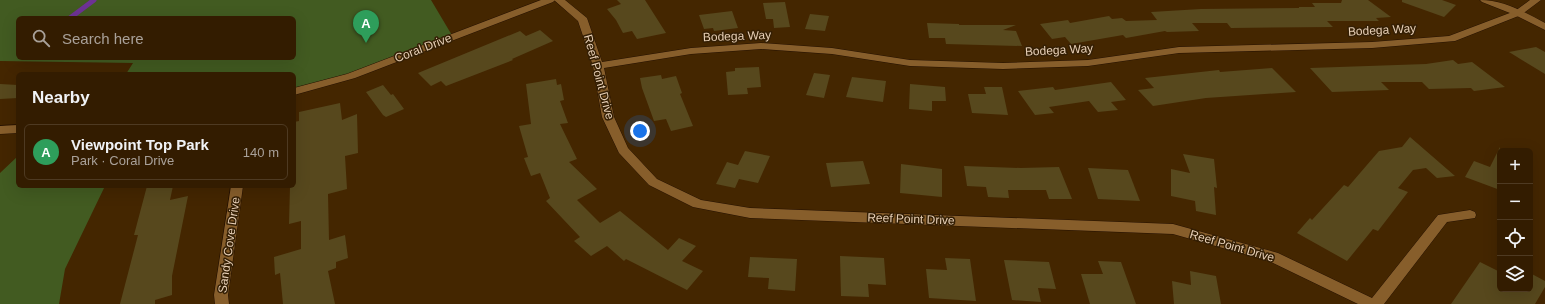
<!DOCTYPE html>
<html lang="en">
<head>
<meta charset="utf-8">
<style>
  :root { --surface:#331c00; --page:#3e290f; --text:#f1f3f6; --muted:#a9a199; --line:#4e3a22; --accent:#80bdfa }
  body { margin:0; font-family:Arial,sans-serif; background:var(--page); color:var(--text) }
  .controls { position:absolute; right:12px; bottom:12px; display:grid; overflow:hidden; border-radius:6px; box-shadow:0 4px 16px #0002 }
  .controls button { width:36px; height:36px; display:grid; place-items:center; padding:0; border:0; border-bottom:1px solid var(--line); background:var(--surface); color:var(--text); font:20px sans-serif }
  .you { position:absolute; left:640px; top:131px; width:14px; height:14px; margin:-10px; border:3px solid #fff; border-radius:50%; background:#1a73e8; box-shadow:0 0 0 6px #1a73e833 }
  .badge { display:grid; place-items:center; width:26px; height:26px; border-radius:50%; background:var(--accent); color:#fff; font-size:13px; font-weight:700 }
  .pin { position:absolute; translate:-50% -33px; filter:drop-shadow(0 1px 2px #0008) }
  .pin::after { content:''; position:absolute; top:21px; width:14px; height:12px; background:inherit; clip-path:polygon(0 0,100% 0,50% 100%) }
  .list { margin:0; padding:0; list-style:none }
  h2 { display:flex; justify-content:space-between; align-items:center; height:52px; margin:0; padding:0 16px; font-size:17px }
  h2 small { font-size:13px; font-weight:400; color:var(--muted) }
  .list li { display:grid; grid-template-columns:26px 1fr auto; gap:12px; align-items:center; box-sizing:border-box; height:56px; margin:0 8px 8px; padding:0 8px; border:1px solid var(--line); border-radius:6px }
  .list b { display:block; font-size:15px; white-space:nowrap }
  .list p { margin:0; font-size:13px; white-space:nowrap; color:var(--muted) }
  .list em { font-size:13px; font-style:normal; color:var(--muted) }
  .icon { flex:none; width:22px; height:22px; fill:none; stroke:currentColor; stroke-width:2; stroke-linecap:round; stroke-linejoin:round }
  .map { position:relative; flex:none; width:1545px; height:304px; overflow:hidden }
  .search { position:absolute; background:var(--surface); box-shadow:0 4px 16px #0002; left:16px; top:16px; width:280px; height:44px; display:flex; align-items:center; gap:10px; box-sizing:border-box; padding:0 14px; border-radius:6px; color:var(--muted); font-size:15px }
  .panel { position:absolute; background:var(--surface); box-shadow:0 4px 16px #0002; left:16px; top:72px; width:280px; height:116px; border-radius:6px }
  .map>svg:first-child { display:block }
  .green { fill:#425b21; fill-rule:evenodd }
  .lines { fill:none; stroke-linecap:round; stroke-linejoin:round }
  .stream { stroke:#6d3294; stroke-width:5 }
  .building { fill:#57481d }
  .minor-casing { stroke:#251100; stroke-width:1 }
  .tertiary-casing { stroke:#251100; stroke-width:1 }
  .minor { fill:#875e2b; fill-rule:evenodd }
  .tertiary { fill:#875e2b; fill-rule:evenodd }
  .labels { text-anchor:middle; stroke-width:3; stroke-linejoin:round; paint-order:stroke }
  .street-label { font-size:12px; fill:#e7cfb6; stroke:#341f04 }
</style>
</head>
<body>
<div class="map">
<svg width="1545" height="304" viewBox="0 0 1545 304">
  <rect width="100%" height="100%" fill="#442600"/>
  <g class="green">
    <path d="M0 0H431L453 37 351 76 294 92V74H126L133 63 0 61ZM18 18H294V58H18Z"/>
    <polygon points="18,156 18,186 105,186 65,269 59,304 0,304 0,173"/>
  </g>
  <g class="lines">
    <polyline class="stream" points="70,18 94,0"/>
  </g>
  <g class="building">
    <polygon points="617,0 645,0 666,33 637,39 632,31 623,33 616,20 607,9 621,4"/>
    <polygon points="1342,0 1368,0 1391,17 1376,18 1379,21 1327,21 1333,27 1231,28 1227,23 1192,23 1199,31 1167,32 1165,31 1126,38 1123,35 1071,44 1065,37 1052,39 1040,24 1068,20 1070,23 1109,16 1112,19 1122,18 1126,21 1157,20 1151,12 1201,9 1299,8 1299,7 1315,7 1312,3 1341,3"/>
    <polygon points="1402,0 1442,0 1456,5 1444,17 1402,2"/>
    <polygon points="785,2 790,27 774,28 773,19 766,19 763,3"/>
    <polygon points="732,11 738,28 714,31 713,28 704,29 699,15"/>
    <polygon points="810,14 829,16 825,31 805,29"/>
    <polygon points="927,23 959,24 959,25 1016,25 1003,30 1016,31 1022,46 946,44 945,38 929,38"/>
    <polygon points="540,30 553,41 512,59 513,60 446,86 441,81 431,86 418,73 520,31 526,36"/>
    <polygon points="1536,47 1545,52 1545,74 1509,52"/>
    <polygon points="1453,60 1458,64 1472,62 1505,87 1474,91 1471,88 1429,89 1422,82 1381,82 1389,90 1332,92 1310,68 1426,64"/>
    <polygon points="759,67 761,87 747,88 748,94 728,95 726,72 735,71 735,68"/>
    <polygon points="1272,68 1296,92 1206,98 1153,106 1138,90 1154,88 1145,78 1219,70 1220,72"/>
    <polygon points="814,73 830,75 824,98 806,95"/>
    <polygon points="661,75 662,79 676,76 682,93 680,94 693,126 671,131 666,119 654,121 642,88 640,78"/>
    <polygon points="852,77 886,81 883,102 846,97"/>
    <polygon points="556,79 557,85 561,84 564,100 560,101 568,123 560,124 577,159 569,162 597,189 577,200 600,223 620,211 668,250 679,238 696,246 682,261 703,271 687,290 626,259 624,261 607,246 591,256 574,241 580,237 546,201 550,198 540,173 531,176 524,158 528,157 519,126 531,124 526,84"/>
    <polygon points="1111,82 1126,100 1111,102 1118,110 1098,112 1089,101 1049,107 1054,113 1035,115 1018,91 1053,87 1055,90"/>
    <polygon points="0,84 18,85 18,98 0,99"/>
    <polygon points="910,84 945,87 946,101 932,101 932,111 909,109"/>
    <polygon points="383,85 391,95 393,94 404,109 386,117 383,115 366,92"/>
    <polygon points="984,87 1002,87 1008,115 972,113 968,94 986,94"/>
    <polygon points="340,103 342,120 357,114 358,153 345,156 347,189 328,194 329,240 345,235 348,258 336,262 336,268 328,271 335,304 283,304 280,273 275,275 274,257 301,249 301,221 289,224 290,186 294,186 294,122 299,121 299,112"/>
    <polygon points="1410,137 1455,176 1437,178 1426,168 1413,170 1398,188 1408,192 1378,231 1373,229 1347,261 1297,233 1310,218 1312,220 1344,185 1348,187 1379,151 1402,147"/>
    <polygon points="1500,147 1500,190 1465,177 1474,161 1490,167"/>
    <polygon points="745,151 770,156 758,183 739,179 735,188 716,184 727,162 738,165"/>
    <polygon points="1183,154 1214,159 1217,188 1214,187 1216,215 1196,211 1195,201 1171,196 1171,169 1190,173"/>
    <polygon points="863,161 870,184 831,187 826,163"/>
    <polygon points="901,164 942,169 942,197 900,193"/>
    <polygon points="964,166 1021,168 1059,167 1072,199 1049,199 1046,190 1008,190 1009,198 988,197 986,187 967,186"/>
    <polygon points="1088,168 1128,170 1140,201 1098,199"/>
    <polygon points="147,186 173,186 170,200 188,196 172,276 172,295 155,300 155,304 120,304 138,235 134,235"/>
    <polygon points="840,256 884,258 886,285 868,284 869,297 841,296"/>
    <polygon points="750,257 797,259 795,291 768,289 769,278 748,277"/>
    <polygon points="945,258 970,259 976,301 929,298 926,269 947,270"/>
    <polygon points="1004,260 1049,262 1056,289 1038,288 1041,302 1012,300"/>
    <polygon points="1098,261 1121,262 1136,304 1090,304 1081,274 1103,274"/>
    <polygon points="1480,262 1500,272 1500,289 1530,289 1530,273 1545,281 1545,287 1535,304 1451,304"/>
    <polygon points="1190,271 1216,276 1221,304 1174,304 1172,281 1191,285"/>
  </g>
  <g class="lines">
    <g class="minor-casing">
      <g id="minor">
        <polygon points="554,0 565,0 587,18 602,62 691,48 761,43 832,48 910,60 1003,63 1088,60 1179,47 1372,42 1449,36 1515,11 1530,0 1541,0 1521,15 1455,41 1372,48 1179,53 1088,66 1003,69 910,66 832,54 761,49 691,54 604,68 614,117 628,148 657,179 701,200 750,208 1173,224 1278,253 1372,298 1438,215 1470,210 1475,212 1476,215 1475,218 1447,222 1384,304 1358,304 1269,261 1173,234 750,218 693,207 649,185 619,153 602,117 593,66 578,21"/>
        <polygon points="231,186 243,186 228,295 229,304 215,304 214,295"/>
      </g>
    </g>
    <g class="tertiary-casing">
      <g id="tertiary">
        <polygon points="541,0 555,0 553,2 355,78 294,95 294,88 347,74"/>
        <path d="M1480 0C1504 0 1524 12 1545 23V30L1515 15 1482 2Z"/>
        <polygon points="18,125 18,133 0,134 0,126"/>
      </g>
    </g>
    <use href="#minor" class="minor"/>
    <use href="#tertiary" class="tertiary"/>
  </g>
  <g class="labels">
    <g class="street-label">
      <text transform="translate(1382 30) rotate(-3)" y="4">Bodega Way</text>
      <text transform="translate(737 36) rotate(-2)" y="4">Bodega Way</text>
      <text transform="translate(423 48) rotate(-21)" y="4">Coral Drive</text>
      <text transform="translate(1059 50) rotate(-3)" y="4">Bodega Way</text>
      <text transform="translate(599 77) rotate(75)" y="4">Reef Point Drive</text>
      <text transform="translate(911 219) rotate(2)" y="4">Reef Point Drive</text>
      <text transform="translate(229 245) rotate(-82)" y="4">Sandy Cove Drive</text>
      <text transform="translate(1232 246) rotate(16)" y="4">Reef Point Drive</text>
    </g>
  </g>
</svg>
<div class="controls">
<button>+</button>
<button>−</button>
<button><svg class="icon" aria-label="locate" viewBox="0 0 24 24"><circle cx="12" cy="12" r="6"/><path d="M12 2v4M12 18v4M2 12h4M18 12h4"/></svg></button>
<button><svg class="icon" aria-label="layers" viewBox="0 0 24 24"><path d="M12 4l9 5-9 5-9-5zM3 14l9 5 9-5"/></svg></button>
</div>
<div class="you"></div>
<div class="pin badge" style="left:366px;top:43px;background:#2e9e5b">A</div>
<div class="search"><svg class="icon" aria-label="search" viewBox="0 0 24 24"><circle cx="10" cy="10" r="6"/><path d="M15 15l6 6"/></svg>Search here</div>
<section class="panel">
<h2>Nearby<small></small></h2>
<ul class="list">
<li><span class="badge" style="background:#2e9e5b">A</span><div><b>Viewpoint Top Park</b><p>Park · Coral Drive</p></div><em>140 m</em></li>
</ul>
</section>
</div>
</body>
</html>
